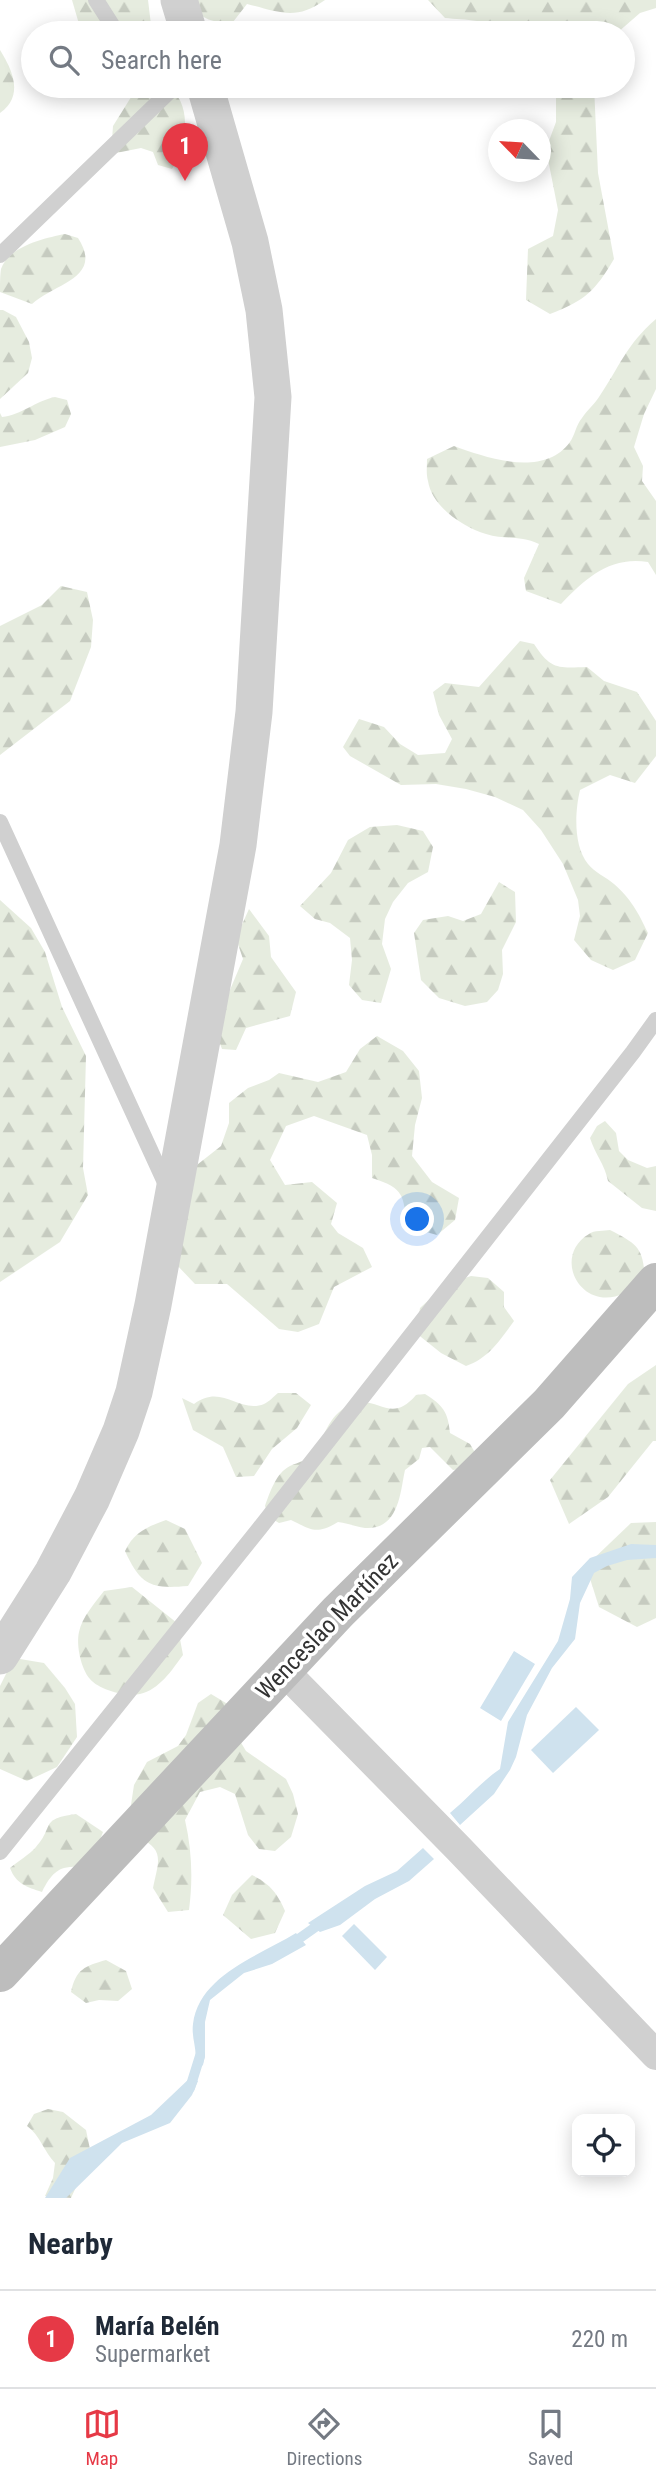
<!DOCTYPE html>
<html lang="en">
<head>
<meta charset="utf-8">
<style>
  :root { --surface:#fff; --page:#f2f2f3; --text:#1f2937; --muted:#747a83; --line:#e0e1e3; --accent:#e63946 }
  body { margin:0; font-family:"Roboto Condensed",sans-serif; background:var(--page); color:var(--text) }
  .controls { position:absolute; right:21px; bottom:21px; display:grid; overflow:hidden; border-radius:14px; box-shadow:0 4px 18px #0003 }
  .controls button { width:63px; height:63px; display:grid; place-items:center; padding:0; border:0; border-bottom:2px solid var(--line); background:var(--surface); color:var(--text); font:35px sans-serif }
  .compass { position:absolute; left:488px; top:119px; width:63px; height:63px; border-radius:50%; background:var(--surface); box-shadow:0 4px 18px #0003; rotate:295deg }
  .you { position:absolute; left:418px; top:1220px; width:24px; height:24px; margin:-18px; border:5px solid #fff; border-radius:50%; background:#1a73e8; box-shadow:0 0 0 10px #1a73e833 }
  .badge { display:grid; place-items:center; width:46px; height:46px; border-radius:50%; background:var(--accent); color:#fff; font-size:23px; font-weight:700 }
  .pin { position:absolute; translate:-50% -58px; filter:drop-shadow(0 2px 4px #0008) }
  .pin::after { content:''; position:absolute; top:37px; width:24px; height:21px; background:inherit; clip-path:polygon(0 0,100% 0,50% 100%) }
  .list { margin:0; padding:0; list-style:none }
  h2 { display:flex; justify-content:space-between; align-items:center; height:91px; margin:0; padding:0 28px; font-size:30px }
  h2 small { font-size:23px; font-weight:400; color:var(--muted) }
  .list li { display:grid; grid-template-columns:46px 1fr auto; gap:21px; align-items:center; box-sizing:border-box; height:98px; padding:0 28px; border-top:2px solid var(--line) }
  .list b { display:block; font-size:26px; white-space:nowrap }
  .list p { margin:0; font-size:23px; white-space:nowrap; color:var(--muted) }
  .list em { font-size:23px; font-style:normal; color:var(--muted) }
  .icon { flex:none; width:38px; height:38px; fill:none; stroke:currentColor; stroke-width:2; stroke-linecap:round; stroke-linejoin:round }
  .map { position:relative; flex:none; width:656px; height:2198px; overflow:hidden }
  .search { position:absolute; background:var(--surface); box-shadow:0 4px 18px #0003; left:21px; right:21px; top:21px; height:77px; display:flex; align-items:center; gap:18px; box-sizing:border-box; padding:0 24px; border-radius:38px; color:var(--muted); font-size:26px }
  .sheet { height:189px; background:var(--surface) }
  nav { display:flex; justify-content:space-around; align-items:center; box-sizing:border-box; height:98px; border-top:2px solid var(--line); background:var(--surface); font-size:19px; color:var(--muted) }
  nav a { display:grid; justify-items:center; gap:4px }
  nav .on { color:var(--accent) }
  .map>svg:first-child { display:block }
  .forest { fill:url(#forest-firs) }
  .water { fill:#cfe2ee }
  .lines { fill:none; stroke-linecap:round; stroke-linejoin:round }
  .stream { stroke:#cfe2ee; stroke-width:10 }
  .service { stroke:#d0d0d0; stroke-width:16 }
  .minor { stroke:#d0d0d0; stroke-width:30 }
  .tertiary { stroke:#d0d0d0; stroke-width:37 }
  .secondary { stroke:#bdbdbd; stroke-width:38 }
  .labels { text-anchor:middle; stroke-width:7; stroke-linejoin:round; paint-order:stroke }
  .street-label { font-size:24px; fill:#333; stroke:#fff }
</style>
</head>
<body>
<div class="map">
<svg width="656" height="2198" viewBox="0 0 656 2198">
  <defs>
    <pattern id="forest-firs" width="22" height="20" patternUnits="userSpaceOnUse" patternTransform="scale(1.75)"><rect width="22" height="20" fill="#e6ecdf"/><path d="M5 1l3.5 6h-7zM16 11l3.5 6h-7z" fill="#c6cbc0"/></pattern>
  </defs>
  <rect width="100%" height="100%" fill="#fff"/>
  <g class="forest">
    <polygon points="72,0 148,0 152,33 92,33 79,24"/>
    <path d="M188 0H325C296 21 279 12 247 4L233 22C212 24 198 18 188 0Z"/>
    <path d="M428 0H656V8L640 13 617 33H505C490 19 465 20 445 18Z"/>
    <path d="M0 50C13 71 24 96 0 113Z"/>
    <path d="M138 86C147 86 163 83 171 89 193 107 186 149 172 169L158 165 153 152 141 148 111 154 113 126Z"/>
    <path d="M547 86H594L598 173 614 259C595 291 586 300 550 314L526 300 528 249 553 236 558 210 546 149 556 122V96Z"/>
    <path d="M65 234 78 238C104 278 55 283 32 304L0 292C0 285 0 275 1 269 9 246 45 238 65 234Z"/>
    <polygon points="0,310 3,310 16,317 29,342 32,358 28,373 0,399"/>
    <path d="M656 319V389L644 414 634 447 643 466 642 481 656 501V575L648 562C610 556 586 578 561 604L526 591 524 578 539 544C520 535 505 540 486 534 463 527 432 507 428 481 426 474 427 466 427 459L454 446C487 458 544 478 570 442 575 435 576 425 582 418 587 410 594 405 599 397 620 366 626 345 656 319Z"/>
    <path d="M55 397 67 400 71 414 65 427 35 440 0 447V413L2 417C22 415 35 401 55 397Z"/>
    <polygon points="61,586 87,592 93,620 91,647 70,701 0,755 0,626 42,605"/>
    <path d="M520 641 534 644C551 670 558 668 587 667L604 681 637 692 656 721V756L635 783 610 775 580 790C575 811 573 846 588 864 594 872 606 877 614 884 631 899 638 912 648 933L635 960 613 970 591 960 574 940 580 916 578 900 563 864 541 830 523 810 495 797 466 789 436 784 401 785 350 756 343 747 359 719 384 727 400 744 418 755 445 753 452 739 439 715 433 692 445 683 479 687Z"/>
    <polygon points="397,825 423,831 433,847 428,872 408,883 393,902 385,919 382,944 391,969 381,1003 362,1000 349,985 352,960 350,938 330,923 315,919 300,906 331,873 348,840 370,827"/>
    <polygon points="499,882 515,892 516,922 502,950 503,974 498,990 487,1002 465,1006 439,998 421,980 414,933 423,920 448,916 463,921 481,914"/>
    <polygon points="0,900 31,928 45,952 62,1007 86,1056 83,1168 88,1195 60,1242 0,1282"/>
    <polygon points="249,909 269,936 271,957 296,992 290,1016 246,1028 236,1050 222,1049 214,1028 243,959 236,938"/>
    <path d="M377 1036 403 1051 419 1071 422 1098 415 1125 412 1156 432 1182 459 1198 455 1220 437 1235 408 1227C402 1195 406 1189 372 1178V1155L367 1135 314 1116 286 1126 270 1160 285 1185 312 1182 337 1203 331 1224 338 1233 363 1248 372 1267 334 1287 319 1324 298 1332 279 1329 227 1284H195L175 1263 193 1168 221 1146 229 1123V1103L248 1088 269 1080 279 1073 318 1082 346 1072 360 1049Z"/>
    <path d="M605 1121 616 1133 619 1151 628 1160 647 1168 656 1166V1211L642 1208 608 1181C605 1165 595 1154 590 1138L597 1126Z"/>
    <path d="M610 1230C637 1244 643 1247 645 1278 592 1332 545 1260 589 1234 594 1230 604 1231 610 1230Z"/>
    <path d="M471 1276 488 1278 504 1292V1307L514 1321C500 1340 489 1358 466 1366L441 1353 416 1333 420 1308 446 1284Z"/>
    <polygon points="656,1365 656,1441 653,1441 608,1497 569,1524 550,1480 628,1384"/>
    <path d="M278 1393H296L311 1405 297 1428 272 1449 254 1476 236 1477 223 1447 193 1430 182 1398 194 1404C222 1383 239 1414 264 1404 269 1402 274 1396 278 1393Z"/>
    <path d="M425 1394C443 1405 448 1412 450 1433L470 1444 477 1456 470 1468 453 1470 430 1447 422 1448 419 1459 405 1470C400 1493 399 1530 365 1528 356 1527 348 1523 338 1522 316 1535 312 1530 291 1520L279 1523 269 1517 265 1506C270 1492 276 1473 290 1466 299 1462 306 1461 313 1453 325 1437 328 1416 348 1406 377 1391 389 1427 416 1395Z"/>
    <path d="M166 1520 185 1529 202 1563 188 1586C151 1589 141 1586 125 1551 134 1532 147 1527 166 1520Z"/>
    <polygon points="656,1522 656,1618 637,1627 599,1607 586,1566 631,1523"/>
    <path d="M132 1587 177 1623 183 1655C172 1670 159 1690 140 1694 126 1697 99 1690 90 1679 81 1669 76 1645 79 1632 82 1617 95 1603 104 1591Z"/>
    <polygon points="14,1658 44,1663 65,1688 75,1704 77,1737 57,1767 27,1781 0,1769 0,1686"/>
    <path d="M211 1694 231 1706 234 1731 246 1751 286 1779 293 1794 298 1814 291 1837 275 1851 259 1849 248 1835 235 1794 220 1787 200 1792 185 1820C192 1851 193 1879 189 1910L168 1912 153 1888C158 1862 166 1850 138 1837L129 1818 134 1785 147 1762 178 1746 186 1735 198 1703Z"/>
    <path d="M76 1814 103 1832C100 1839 96 1852 91 1858 73 1877 61 1853 42 1892 27 1887 16 1884 10 1868 18 1861 29 1855 36 1847 55 1826 39 1819 76 1814Z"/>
    <path d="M252 1875C270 1884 277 1893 285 1911L275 1933 251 1939 223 1915 232 1895Z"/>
    <path d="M106 1960 126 1971 132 1989 118 2001 99 2000 86 2003 71 1992C76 1969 85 1966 106 1960Z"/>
    <path d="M48 2109 63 2112 86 2130 91 2154 71 2198 45 2196 53 2178 55 2163C44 2152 40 2135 27 2126L34 2114Z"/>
  </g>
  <g class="water">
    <path d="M631 1544 656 1545V1558L627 1560 607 1566 594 1573 580 1603 575 1639 552 1668 527 1715 516 1757 510 1770 494 1794 460 1825 450 1813C468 1798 481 1782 500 1769L508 1722 558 1641 570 1599 572 1577 590 1558Z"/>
    <polygon points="514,1651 535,1664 501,1721 480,1708"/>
    <polygon points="576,1707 599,1730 553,1773 531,1750"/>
    <polygon points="423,1848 434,1859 409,1881 375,1899 340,1925 320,1932 308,1923 365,1886 397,1871"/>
    <polygon points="354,1924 387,1957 375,1970 342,1936"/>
    <path d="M296 1933 306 1945 272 1964 244 1973 210 2000 205 2022V2056L203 2065 198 2069 194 2067C199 2051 191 2040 193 2024 199 1975 259 1956 296 1933Z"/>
    <polygon points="191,2077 198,2081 192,2095 170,2123 122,2143 66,2198 45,2198 70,2158 151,2115"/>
  </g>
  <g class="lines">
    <g class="stream">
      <polyline points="290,1945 324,1921"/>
      <polyline points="190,2088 200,2056"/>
    </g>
    <g class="service">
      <polyline points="96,0 117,33"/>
      <polyline points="0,255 175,86"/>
      <polyline points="0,822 168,1189"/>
      <polyline points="0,1852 259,1529 633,1052 656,1020"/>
    </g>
    <polyline class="minor" points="284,1671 458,1848 656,2055"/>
    <g class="tertiary">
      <polyline points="179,0 189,33"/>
      <polyline points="0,1656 53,1572 92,1498 121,1431 134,1392 153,1305 238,845 254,712 273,397 264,310 250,242 205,86"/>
    </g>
    <polyline class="secondary" points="0,1973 338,1612 549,1404 656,1282"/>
  </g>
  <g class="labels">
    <g class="street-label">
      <text transform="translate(327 1626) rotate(-46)" y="8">Wenceslao Martínez</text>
    </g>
  </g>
</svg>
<div class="controls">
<button><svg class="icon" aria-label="locate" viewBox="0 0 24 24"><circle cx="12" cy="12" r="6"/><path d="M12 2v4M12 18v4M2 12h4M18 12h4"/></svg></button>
</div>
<svg class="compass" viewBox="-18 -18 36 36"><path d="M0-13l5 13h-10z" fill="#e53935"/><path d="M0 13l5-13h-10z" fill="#747a83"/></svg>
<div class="you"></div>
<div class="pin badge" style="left:185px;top:181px">1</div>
<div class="search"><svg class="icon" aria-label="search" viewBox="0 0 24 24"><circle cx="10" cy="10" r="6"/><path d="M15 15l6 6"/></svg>Search here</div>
</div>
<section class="sheet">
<h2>Nearby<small></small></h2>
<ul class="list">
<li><span class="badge">1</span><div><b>María Belén</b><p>Supermarket</p></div><em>220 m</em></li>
</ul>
</section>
<nav>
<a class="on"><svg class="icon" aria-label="map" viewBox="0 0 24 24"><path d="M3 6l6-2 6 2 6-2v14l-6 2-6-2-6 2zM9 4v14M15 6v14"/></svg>Map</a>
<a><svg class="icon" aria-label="directions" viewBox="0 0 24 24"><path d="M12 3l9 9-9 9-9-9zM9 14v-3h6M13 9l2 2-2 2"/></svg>Directions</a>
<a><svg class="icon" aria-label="saved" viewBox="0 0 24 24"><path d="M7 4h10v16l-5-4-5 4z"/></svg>Saved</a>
</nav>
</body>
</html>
